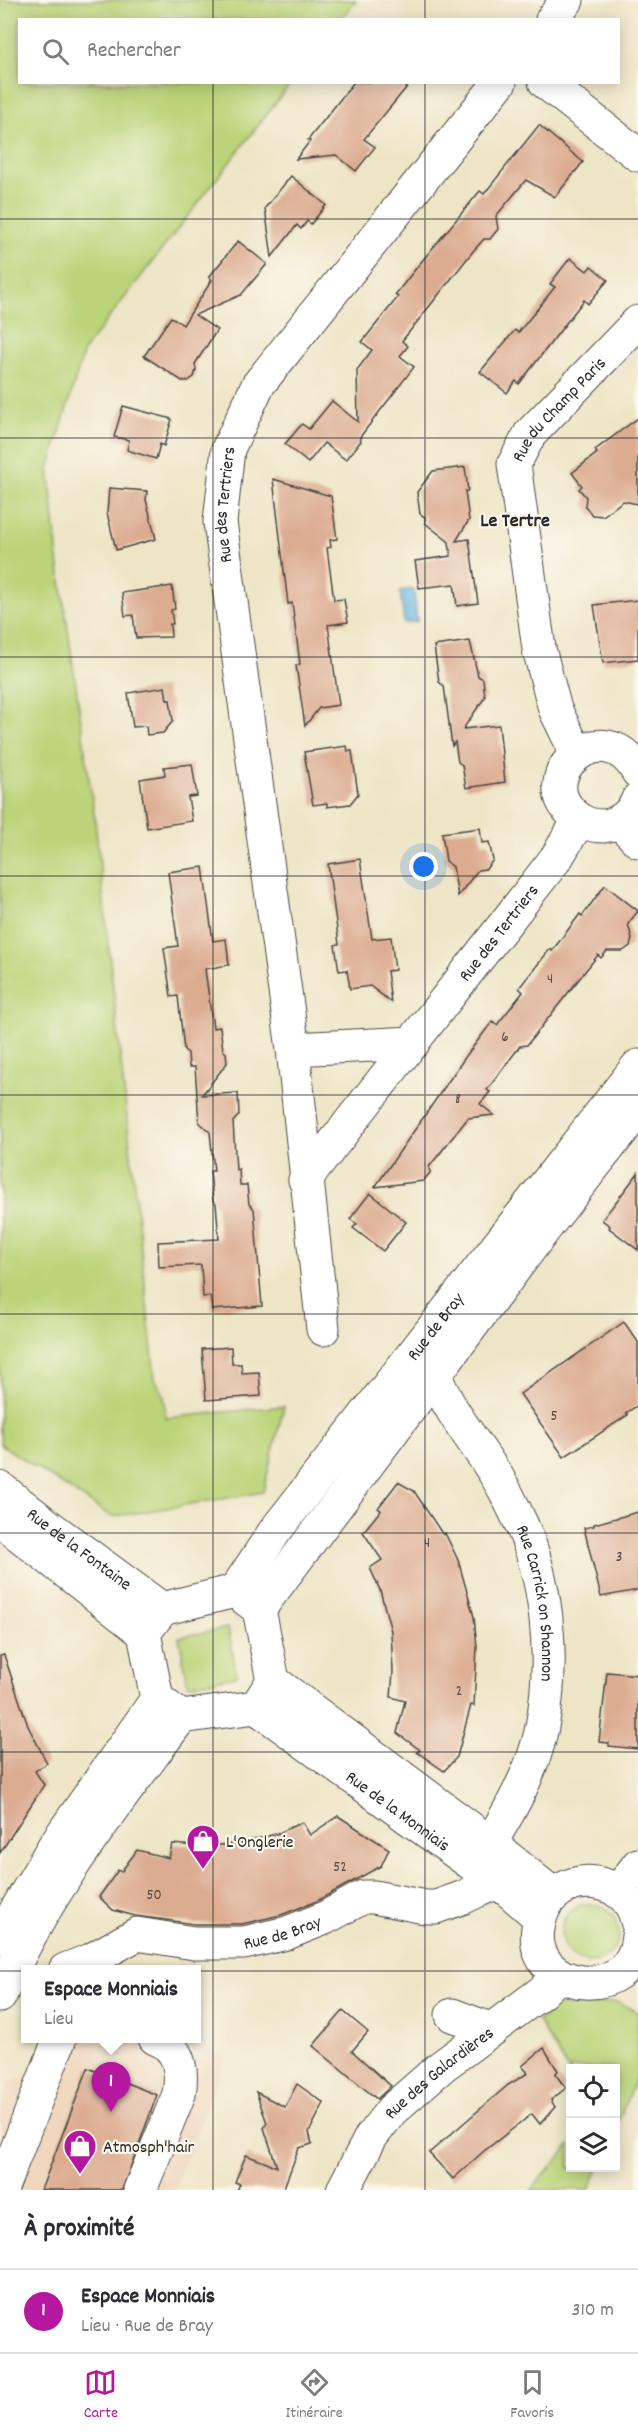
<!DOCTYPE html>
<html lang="fr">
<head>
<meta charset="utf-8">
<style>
  :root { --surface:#fff; --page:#f7f7f7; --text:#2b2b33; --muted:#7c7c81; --line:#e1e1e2; --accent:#b5179e }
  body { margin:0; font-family:Dekko,sans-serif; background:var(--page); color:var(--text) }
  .controls { position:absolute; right:18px; bottom:18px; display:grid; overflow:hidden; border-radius:0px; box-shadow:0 3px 15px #0003 }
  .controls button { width:54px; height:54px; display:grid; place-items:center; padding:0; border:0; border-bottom:2px solid var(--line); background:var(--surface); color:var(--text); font:30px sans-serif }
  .you { position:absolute; left:424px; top:867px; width:21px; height:21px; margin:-15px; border:4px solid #fff; border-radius:50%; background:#1a73e8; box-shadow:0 0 0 9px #1a73e833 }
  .badge { display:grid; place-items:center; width:39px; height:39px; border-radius:50%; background:var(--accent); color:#fff; font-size:20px; font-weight:700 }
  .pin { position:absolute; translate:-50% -50px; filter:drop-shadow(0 2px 3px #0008) }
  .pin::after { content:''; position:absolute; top:32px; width:21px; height:18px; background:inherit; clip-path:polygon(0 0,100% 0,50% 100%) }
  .popup { position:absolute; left:21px; top:1965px; width:180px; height:78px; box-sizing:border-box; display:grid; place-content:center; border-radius:0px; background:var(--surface); filter:drop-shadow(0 2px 4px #0005); font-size:20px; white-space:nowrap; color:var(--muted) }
  .popup b { font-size:22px; color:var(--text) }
  .popup::after { content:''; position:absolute; left:50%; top:100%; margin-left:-12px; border:12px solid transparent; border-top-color:var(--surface) }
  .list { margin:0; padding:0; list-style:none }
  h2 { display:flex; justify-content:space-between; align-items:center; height:78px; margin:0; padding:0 24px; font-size:26px }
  h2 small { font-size:20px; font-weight:400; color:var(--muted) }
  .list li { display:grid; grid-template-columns:39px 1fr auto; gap:18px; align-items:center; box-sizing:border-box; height:84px; padding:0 24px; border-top:2px solid var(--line) }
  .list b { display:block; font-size:22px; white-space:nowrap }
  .list p { margin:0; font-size:20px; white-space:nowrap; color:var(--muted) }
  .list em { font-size:20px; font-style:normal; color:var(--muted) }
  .icon { flex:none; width:33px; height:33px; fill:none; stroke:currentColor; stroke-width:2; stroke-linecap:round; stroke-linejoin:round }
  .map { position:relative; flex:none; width:638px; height:2190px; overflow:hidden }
  .search { position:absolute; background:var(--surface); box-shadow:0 3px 15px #0003; left:18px; right:18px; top:18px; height:66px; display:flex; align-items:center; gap:15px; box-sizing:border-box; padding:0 21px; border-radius:0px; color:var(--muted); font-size:22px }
  .sheet { height:162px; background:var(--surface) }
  nav { display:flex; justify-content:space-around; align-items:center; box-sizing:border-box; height:84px; border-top:2px solid var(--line); background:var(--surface); font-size:16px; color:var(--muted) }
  nav a { display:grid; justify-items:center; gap:3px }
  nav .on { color:var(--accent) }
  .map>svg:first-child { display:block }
  .built { fill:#efd6bc }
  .green { fill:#bbd479; stroke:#738052; stroke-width:1.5 }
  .water { fill:#6bb3e2; stroke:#4b6f86; stroke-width:1.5 }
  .building { fill:#dcac91 }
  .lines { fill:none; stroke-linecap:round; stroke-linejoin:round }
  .minor-casing { stroke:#484742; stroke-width:35 }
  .minor { stroke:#fff; stroke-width:33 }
  .grid { fill:none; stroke:#2b2b2b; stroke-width:1.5; stroke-opacity:0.55 }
  .labels { text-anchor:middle; stroke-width:4.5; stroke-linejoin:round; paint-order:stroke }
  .number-label { font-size:15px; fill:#574b44 }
  .street-label { font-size:18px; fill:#2b2b2b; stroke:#fbf7ec }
  .poi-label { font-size:18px; fill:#2b2b2b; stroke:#fbf7ec; text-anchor:start }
  .neighbourhood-label { font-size:20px; font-weight:bold; fill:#2b2b2b; stroke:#fbf7ec }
</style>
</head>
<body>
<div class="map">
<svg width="638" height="2190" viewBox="0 0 638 2190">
  <rect width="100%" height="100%" fill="#fbf7ec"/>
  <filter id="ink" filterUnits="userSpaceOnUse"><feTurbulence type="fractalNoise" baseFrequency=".0167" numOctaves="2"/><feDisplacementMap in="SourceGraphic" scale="12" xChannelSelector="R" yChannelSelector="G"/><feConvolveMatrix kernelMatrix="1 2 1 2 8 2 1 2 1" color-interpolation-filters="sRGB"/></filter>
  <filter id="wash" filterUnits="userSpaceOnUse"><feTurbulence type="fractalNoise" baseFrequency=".008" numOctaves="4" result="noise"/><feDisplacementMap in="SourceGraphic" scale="24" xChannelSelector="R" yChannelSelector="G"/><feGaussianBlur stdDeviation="1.35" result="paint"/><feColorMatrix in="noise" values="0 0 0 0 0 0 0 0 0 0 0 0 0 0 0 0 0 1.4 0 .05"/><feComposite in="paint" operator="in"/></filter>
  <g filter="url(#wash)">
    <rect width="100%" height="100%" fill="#eee5c6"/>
    <polygon class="built" points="52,2039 185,2039 226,2058 174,2190 0,2190 0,2107 10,2081 37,2071"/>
    <g class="green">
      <polygon points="0,0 356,0 341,19 20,20 20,82 291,83 84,350 49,469 58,560 95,820 155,1379 164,1395 166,1418 284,1406 263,1492 112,1517 0,1444"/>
      <polygon points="228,1628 237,1676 188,1685 179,1637"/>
      <circle cx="590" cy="1933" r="29"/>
      <polygon points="618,2002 638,2012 638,2073 616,2127 616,2068 570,2068 570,2073 538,2021 557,2006"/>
      <polygon points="570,2145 570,2168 598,2168 589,2190 531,2190"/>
    </g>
    <polygon class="water" points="414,589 417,622 404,623 400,591"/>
    <g id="blocks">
      <g class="building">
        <polygon points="354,82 411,82 364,139 375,147 356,171 336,155 296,159 310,141 308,140"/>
        <polygon points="539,125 583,162 555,197 526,180 496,216 498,229 490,239 484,239 474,250 402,341 408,346 400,356 414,367 360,437 361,441 346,460 324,443 308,463 285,444 302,424 309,429 332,401 358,422 357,370 372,350 362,342 398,297 395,295 417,267 480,191 484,194"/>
        <polygon points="291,176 326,205 311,224 307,221 301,229 297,225 272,257 265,208"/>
        <polygon points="238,241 267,264 241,295 195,315 217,330 195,364 196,370 194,377 188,381 182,381 144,356 171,317 183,325 212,280 209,277"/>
        <polygon points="570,258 587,271 591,266 608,280 588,304 584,300 519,384 516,381 507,393 480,372 515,330 518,333 555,287 550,284"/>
        <polygon points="123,406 172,419 164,446 160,444 156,459 127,450 129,440 114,437"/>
        <polygon points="638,418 638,504 623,501 603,516 592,515 585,506 586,497 579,489 582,486 572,473 597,453 595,450"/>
        <polygon points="465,467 468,491 465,491 469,520 456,541 469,539 478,603 457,606 454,584 419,588 415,561 451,556 449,542 425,523 425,517 420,514 417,492 433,471"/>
        <polygon points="273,479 331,496 337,539 330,540 331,547 327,548 334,600 344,599 348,622 328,625 339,705 319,708 305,726 296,665 300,664 292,603 288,604"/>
        <polygon points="109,488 147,491 146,500 156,539 116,550 107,513"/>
        <polygon points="172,586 175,609 171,610 173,624 170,624 171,637 136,638 133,615 125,616 122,593"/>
        <polygon points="638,600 638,659 603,663 594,605"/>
        <polygon points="470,641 478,676 483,679 485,697 463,729 499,725 505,782 466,788 462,765 458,762 455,742 452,746 444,686 439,682 434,646"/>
        <polygon points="165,687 167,700 170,700 173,721 163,733 147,735 146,726 133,727 128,693"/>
        <polygon points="347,746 348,751 352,751 358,794 350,804 327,807 327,803 313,805 304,752"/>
        <polygon points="192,764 197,796 188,797 192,821 147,828 140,779 165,775 164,767"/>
        <polygon points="480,828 482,843 489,842 493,860 486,869 478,870 458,896 453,867 446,861 442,833"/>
        <polygon points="360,859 372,939 391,937 395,970 387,971 391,1002 370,986 350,989 347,970 339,971 335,945 339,944 328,864"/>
        <polygon points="203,867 213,941 226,939 229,965 205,969 213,1028 220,1027 223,1050 226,1053 227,1063 202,1095 238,1093 239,1115 233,1122 236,1170 239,1169 240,1185 247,1185 249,1204 254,1209 262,1306 212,1310 210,1296 203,1297 201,1265 159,1267 158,1242 219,1239 216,1204 213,1201 210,1171 214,1171 210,1132 199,1122 195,1067 189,1067 188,1053 184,1050 178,996 171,997 164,948 178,946 168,872"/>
        <polygon points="605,885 638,911 628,924 632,939 630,946 623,951 607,951 601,958 598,955 527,1045 520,1046 487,1090 490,1092 480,1104 494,1115 468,1118 429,1167 430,1173 423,1181 375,1187 466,1056 492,1022 497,1025 523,992 519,988 550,949 552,951 580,914 582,916"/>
        <polygon points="638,1173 638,1250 609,1228 610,1226 602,1220"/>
        <polygon points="370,1193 406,1222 383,1251 353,1228 357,1224 350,1219"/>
        <polygon points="624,1322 638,1342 638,1405 626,1413 628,1415 564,1457 520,1394"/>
        <polygon points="231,1347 232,1364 241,1364 242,1373 259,1372 261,1396 206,1400 202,1349"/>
        <polygon points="398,1482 414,1491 443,1535 445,1533 458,1560 474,1617 477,1647 474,1706 471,1705 457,1757 444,1771 417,1752 420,1750 397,1733 405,1701 391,1697 393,1672 391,1631 380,1590 370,1568 382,1560 363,1532 381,1510 378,1508"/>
        <polygon points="638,1512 638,1590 601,1597 584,1528 594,1526 594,1524"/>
        <polygon points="4,1655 28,1726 47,1763 35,1771 44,1785 0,1853 0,1656"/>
        <polygon points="607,1672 638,1675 638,1749 609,1746 609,1743 599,1742"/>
        <polygon points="338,1816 389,1849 381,1866 317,1901 281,1915 242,1924 195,1924 135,1916 113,1910 99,1897 118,1870 121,1872 137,1850 169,1858 172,1844 197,1846 239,1844 279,1833 302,1822 310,1835"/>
        <polygon points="343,2011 368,2032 352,2051 391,2086 377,2099 313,2046"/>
        <polygon points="544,2048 558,2071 555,2074 566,2088 551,2100 555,2107 540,2124 532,2114 484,2151 453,2179 429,2153 508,2085 528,2073 522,2066"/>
        <polygon points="88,2068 157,2095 122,2190 41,2190"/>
        <polygon points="297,2084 324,2103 309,2132 312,2144 299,2148 283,2190 237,2190 240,2184 235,2182 246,2155 277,2167 264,2128 267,2123 256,2092 285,2107"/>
      </g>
    </g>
  </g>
  <g filter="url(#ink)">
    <use href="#blocks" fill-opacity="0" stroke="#484742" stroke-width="1.5"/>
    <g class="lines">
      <g class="minor-casing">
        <g id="minor">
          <polyline points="552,20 567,0"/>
          <polyline points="545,82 638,155"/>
          <path id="s1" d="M577 754 555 709 539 649 514 464 530 434 638 322"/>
          <path d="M638 772C605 710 528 775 574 815 582 823 592 826 603 826 619 825 633 813 638 799"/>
          <polyline points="619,821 638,841"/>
          <polyline points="293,1049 413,1043"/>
          <path id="s2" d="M305 1180 557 857 579 820"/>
          <path id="s3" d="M323 1329 293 1049 220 522 228 449 258 385 500 82"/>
          <path id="s4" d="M435 1375C448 1410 472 1438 492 1469 501 1482 509 1498 516 1513 548 1576 555 1657 542 1727 534 1768 512 1808 490 1843"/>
          <path id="s5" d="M0 1488 50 1527 162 1609"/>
          <polyline points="0,1520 144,1633"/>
          <path id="s6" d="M235 1591 275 1531 638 1066"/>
          <polygon points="235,1591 259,1609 273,1681 256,1707 181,1717 157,1699 144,1633 162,1609"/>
          <polyline points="259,1609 546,1227 638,1110"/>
          <polyline points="273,1681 490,1843 554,1895"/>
          <path id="s7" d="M256 1707 509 1891 539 1917"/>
          <polyline points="618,1892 638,1865"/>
          <path d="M638 1924C636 1918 635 1912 632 1907 616 1879 576 1874 553 1896 543 1905 540 1916 538 1928 528 1993 634 2004 638 1936"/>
          <polyline points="0,1938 54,1846 157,1699"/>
          <path id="s8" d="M65 1970 91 1960 137 1934 194 1943H244L287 1933 325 1918 363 1897H374L425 1907H436L464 1897 496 1882"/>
          <path d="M0 1996C46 1891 113 1809 181 1717"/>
          <polyline points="452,2015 492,2030"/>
          <polyline points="1,2190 60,2038"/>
          <path d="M140 2190 179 2094C183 2070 180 2048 155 2038"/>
          <path id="s9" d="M343 2190 371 2137 392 2110 441 2067 542 1992 559 1975"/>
        </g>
      </g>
      <use href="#minor" class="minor"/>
    </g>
  </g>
  <path class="grid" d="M213 0V20M425 0V20M213 82V2190M425 82V2190M0 219H638M0 438H638M0 657H638M0 876H638M0 1095H638M0 1314H638M0 1533H638M0 1752H638M0 1971H638"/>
  <defs>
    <g id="shop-pin" transform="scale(1.725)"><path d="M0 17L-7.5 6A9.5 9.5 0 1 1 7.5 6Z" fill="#b5179e" stroke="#fbf7ec"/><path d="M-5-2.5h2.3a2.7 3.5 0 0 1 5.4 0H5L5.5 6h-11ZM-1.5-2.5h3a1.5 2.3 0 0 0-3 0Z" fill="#fff"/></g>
  </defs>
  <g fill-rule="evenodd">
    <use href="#shop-pin" x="203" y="1841"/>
    <use href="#shop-pin" x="80" y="2146"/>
  </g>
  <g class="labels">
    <g class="number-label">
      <text x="550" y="983">4</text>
      <text x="505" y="1041">6</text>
      <text x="458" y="1103">8</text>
      <text x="554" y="1420">5</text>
      <text x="427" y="1547">4</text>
      <text x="619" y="1561">3</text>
      <text x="459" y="1695">2</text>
      <text x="340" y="1871">52</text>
      <text x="154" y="1899">50</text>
    </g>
    <g class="street-label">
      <text dy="6" stroke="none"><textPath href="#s1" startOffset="370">Rue du Champ Paris</textPath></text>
      <text dy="6" stroke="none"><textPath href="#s3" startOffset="831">Rue des Tertriers</textPath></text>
      <text dy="6" stroke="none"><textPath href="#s2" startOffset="314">Rue des Tertriers</textPath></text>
      <text dy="6" stroke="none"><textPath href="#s6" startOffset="332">Rue de Bray</textPath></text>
      <text dy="6" stroke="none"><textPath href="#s5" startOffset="100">Rue de la Fontaine</textPath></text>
      <text dy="6" stroke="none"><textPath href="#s4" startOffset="254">Rue Carrick on Shannon</textPath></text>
      <text dy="6" stroke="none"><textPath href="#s7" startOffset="176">Rue de la Monniais</textPath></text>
      <text dy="6" stroke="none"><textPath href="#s8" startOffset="228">Rue de Bray</textPath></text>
      <text dy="6" stroke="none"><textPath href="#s9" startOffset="154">Rue des Galardières</textPath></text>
    </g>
    <g class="poi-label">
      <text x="226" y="1847">L'Onglerie</text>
      <text x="103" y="2152">Atmosph'hair</text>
    </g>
    <g class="neighbourhood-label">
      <text x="515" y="526">Le Tertre</text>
    </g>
  </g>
</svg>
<div class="controls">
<button><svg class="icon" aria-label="locate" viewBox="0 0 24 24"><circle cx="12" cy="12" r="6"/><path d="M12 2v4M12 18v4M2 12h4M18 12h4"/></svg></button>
<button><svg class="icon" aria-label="layers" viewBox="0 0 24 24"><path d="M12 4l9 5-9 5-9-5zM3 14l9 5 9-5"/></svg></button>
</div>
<div class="you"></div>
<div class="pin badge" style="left:111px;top:2112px">1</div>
<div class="popup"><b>Espace Monniais</b>Lieu</div>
<div class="search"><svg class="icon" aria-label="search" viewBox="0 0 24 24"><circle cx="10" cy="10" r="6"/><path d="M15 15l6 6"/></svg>Rechercher</div>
</div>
<section class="sheet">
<h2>À proximité<small></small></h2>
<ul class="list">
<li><span class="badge">1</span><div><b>Espace Monniais</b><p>Lieu · Rue de Bray</p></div><em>310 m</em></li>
</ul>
</section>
<nav>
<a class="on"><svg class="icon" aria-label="map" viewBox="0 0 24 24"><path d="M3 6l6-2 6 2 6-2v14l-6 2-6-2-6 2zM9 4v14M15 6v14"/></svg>Carte</a>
<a><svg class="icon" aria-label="directions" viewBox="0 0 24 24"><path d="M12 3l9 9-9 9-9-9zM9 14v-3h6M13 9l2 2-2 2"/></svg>Itinéraire</a>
<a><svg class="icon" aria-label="saved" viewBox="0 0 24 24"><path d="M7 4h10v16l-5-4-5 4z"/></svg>Favoris</a>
</nav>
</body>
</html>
